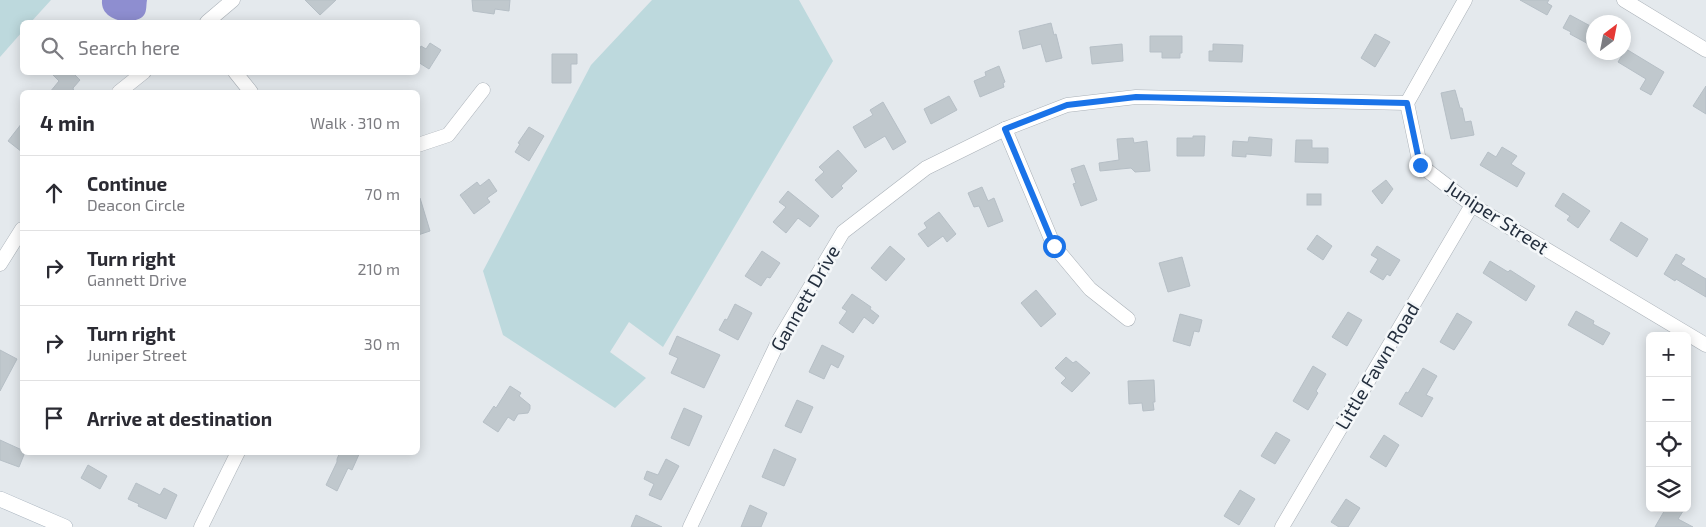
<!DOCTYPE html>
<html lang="en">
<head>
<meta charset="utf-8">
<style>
  :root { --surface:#fff; --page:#f2f2f3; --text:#2b2b33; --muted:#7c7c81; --line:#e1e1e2 }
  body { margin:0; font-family:"Exo 2",sans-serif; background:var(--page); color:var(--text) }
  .controls { position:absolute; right:15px; bottom:15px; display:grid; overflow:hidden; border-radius:8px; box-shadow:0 2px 12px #0003 }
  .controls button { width:45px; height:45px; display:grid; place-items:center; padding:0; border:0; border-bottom:1px solid var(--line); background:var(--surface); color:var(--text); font:25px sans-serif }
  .compass { position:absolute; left:1586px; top:15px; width:45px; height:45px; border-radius:50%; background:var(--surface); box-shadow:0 2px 12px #0003; rotate:32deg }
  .stop { position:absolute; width:15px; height:15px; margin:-11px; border:4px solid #1a73e8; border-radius:50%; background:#fff }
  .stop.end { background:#1a73e8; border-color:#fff; box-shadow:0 1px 5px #0008 }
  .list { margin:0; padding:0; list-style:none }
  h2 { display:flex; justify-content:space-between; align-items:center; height:65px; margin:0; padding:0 20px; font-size:21px }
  h2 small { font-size:16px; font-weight:400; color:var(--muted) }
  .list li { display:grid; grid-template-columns:32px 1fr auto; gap:15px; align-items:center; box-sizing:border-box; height:75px; padding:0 20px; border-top:1px solid var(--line) }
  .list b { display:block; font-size:19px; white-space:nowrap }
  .list p { margin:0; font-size:16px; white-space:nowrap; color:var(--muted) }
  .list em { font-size:16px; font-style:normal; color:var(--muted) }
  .icon { flex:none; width:28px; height:28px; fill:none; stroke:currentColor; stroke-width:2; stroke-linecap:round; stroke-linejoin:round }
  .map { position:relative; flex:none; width:1706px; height:527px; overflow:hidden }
  .search { position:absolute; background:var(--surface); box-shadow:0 2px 12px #0003; left:20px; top:20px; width:400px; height:55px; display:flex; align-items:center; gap:12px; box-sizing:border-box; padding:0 18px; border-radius:8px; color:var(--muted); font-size:19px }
  .panel { position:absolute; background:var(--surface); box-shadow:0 2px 12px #0003; left:20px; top:90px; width:400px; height:365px; border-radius:8px }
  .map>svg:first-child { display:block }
  .green { fill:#bdd9dd }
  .water { fill:#8e8ed0 }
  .building { fill:#c0c8cd; stroke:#b6bfc6 }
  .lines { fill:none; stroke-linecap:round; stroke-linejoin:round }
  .street-casing { stroke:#aab1b8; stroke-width:15 }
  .secondary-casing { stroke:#a8b3be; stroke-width:16 }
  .street { stroke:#fff; stroke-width:14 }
  .secondary { stroke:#fff; stroke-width:15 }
  .route { stroke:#1a73e8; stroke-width:6 }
  .labels { text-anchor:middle; stroke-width:5; stroke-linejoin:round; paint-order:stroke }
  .street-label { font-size:19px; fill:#242f3e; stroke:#f4f7f9 }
</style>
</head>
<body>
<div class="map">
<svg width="1706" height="527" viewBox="0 0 1706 527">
  <rect width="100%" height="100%" fill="#e4e9ed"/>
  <g class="green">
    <polygon points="0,0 51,0 31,22 22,22 22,32 0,57"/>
    <polygon points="652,0 799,0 833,61 663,347 629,322 610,352 646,378 615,408 503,335 483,271 591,65"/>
  </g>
  <path class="water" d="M102 0H147C146 5 147 11 144 15 136 26 100 23 102 0Z"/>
  <g class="building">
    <polygon points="305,0 336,0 320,15"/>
    <polygon points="472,0 510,0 509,11 495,9 494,14 473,11"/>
    <polygon points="1520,0 1549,0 1547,3 1552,6 1547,15"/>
    <polygon points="1570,15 1594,28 1594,47 1570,34 1571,32 1563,28"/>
    <polygon points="1051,23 1054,35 1056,34 1062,58 1046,62 1041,44 1023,49 1019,31"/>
    <polygon points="1375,34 1390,42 1375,67 1361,58"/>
    <polygon points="1150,36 1182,36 1182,53 1180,53 1180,58 1162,58 1162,52 1150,52"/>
    <polygon points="430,43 441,50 429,69 418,62 418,52 421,46 426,49"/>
    <polygon points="1122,44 1123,61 1092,64 1090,47"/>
    <polygon points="1213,44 1243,45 1242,62 1209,61 1209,51 1213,51"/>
    <polygon points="1626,49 1664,72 1651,95 1640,89 1646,79 1618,62"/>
    <polygon points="552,54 577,54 577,64 571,64 571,83 552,83"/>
    <polygon points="999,66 1005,82 1003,83 1004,87 980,97 974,81 986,76 985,72"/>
    <polygon points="50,72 72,72 80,80 73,88 74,92 50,92 59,81"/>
    <polygon points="1706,86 1706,114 1693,106"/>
    <polygon points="1455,90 1460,108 1462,108 1465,122 1471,121 1474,135 1451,139 1441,93"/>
    <polygon points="949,96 957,110 931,124 924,109"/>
    <polygon points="883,102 906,142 893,150 885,136 865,148 853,127 873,115 870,110"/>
    <polygon points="22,123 22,152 8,141"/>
    <polygon points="529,127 544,136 529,161 515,152 520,144 518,143"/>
    <polygon points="1193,136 1205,136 1204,156 1177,156 1177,138 1193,138"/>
    <polygon points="1249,137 1272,139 1271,156 1246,154 1246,157 1232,156 1233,141 1248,142"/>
    <polygon points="1133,138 1134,143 1147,141 1150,171 1135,172 1131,168 1100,171 1099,163 1119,160 1117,139"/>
    <polygon points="1296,140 1312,140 1312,148 1328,148 1328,163 1295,162"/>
    <polygon points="1502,147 1517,156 1511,164 1525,173 1517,187 1480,165 1488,152 1496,157"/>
    <polygon points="838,150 857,171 841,186 843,188 832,198 815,180 824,172 819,167"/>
    <polygon points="1084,165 1097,200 1081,206 1073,184 1076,183 1071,169"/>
    <polygon points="489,179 497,191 487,198 490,202 474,214 460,195 477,182 480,186"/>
    <polygon points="1386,180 1393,189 1382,204 1372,191"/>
    <polygon points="982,187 988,201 994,198 1003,221 988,227 979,206 974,207 968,193"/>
    <polygon points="788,191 819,216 810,227 798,218 786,233 773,222 786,207 779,202"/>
    <polygon points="1563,193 1590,211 1578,228 1567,220 1570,216 1555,206"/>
    <rect x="1307" y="194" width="14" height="11"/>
    <polygon points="420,198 430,231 418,235 418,199"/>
    <polygon points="939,212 956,234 947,242 943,236 928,247 918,234 927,228 924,223"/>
    <polygon points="1621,222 1648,239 1637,257 1610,240"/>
    <polygon points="1317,235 1332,246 1323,260 1307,249"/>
    <polygon points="890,246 905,259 886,281 871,268"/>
    <polygon points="1377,246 1400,260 1390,276 1387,274 1383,280 1370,272 1378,259 1371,255"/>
    <polygon points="762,251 780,263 770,278 767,277 761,286 745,276"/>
    <polygon points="1676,254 1685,259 1681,264 1706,279 1706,297 1676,279 1675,281 1664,274"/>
    <polygon points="1182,257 1190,286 1168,292 1159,263"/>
    <polygon points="1490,261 1508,272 1510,270 1535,286 1526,301 1483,273"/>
    <polygon points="1036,290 1056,314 1041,327 1021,303"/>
    <polygon points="852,294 871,307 870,309 879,316 873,324 864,317 853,333 839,323 847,311 842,308"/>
    <polygon points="735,304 752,313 738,340 719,330 725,319 727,320"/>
    <polygon points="1576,311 1594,321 1593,324 1610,333 1603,345 1568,325"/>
    <polygon points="1348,312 1362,320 1347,346 1332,337"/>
    <polygon points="1457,313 1472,322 1454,350 1440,342"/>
    <polygon points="1180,314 1202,320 1199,332 1194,331 1190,346 1173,341"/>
    <polygon points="677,336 720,355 704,388 671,373 678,358 669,354"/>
    <polygon points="822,345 844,356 838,368 831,364 824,379 809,372"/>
    <polygon points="0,350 17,359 0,391"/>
    <polygon points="1066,357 1073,363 1076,361 1090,373 1072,392 1061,383 1066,378 1055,368"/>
    <polygon points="1313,366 1326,374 1316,391 1318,393 1308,410 1293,401"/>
    <polygon points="1423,368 1437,376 1426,395 1433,398 1422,417 1399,404 1406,392 1408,393"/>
    <polygon points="1154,380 1155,402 1153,402 1154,410 1143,411 1142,403 1129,404 1128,381"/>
    <polygon points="510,386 521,393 519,396 530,405 530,409 528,413 518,414 514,421 508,417 498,432 483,422 494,406 496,408"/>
    <polygon points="797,400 813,407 801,433 785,426"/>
    <polygon points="684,408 702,416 689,446 671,438"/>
    <polygon points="1276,432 1290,440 1275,464 1261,456"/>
    <polygon points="1384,435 1399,445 1386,467 1370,457"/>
    <polygon points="0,440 22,450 22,452 25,452 19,467 0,460"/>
    <polygon points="774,449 796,459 784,486 762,477"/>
    <polygon points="340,452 360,452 352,470 348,468 337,491 326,485 337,462 337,459"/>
    <polygon points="666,459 679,466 661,500 649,495 654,484 644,479 647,471 658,475"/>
    <polygon points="88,465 107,476 100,489 81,478"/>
    <polygon points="136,483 160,495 164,488 177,495 166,519 138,506 139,504 128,499"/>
    <polygon points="1240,490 1255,499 1239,525 1224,516"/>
    <polygon points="1346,499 1360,508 1348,527 1339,527 1331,522"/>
    <polygon points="750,505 767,513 761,527 741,527"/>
    <polygon points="1666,508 1685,508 1678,519 1693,527 1655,527"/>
    <polygon points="636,515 662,527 631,527"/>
  </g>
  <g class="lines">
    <g class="street-casing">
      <g id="street">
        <polyline points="1465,0 1407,103 1420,165 1472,205 1706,345"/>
        <polyline points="1624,0 1706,50"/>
        <polyline points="207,22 233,0"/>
        <polyline points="235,72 251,92"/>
        <polyline points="119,92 144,72"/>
        <polyline points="1005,129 1054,246 1090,289 1128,319"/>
        <polyline points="418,145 448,135 483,90"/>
        <polyline points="0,264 22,229"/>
        <polyline points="201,527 238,452"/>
        <polyline points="690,527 780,338 843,232 926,168 1005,129 1067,105 1136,97 1407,103"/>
        <polyline points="1282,527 1472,205"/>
      </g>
    </g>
    <g class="secondary-casing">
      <polyline id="secondary" points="0,499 65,527"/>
    </g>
    <use href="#street" class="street"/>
    <use href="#secondary" class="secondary"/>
  </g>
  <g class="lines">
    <polyline class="route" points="1054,246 1005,129 1067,105 1136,97 1407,103 1420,165"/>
  </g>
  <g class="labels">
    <g class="street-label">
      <text transform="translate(1497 217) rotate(33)" y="7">Juniper Street</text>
      <text transform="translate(805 298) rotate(-60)" y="7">Gannett Drive</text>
      <text transform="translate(1377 366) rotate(-59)" y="7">Little Fawn Road</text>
    </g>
  </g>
</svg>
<div class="controls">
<button>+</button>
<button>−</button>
<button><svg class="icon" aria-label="locate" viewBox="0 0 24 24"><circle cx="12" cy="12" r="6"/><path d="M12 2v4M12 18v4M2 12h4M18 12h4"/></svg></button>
<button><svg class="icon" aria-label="layers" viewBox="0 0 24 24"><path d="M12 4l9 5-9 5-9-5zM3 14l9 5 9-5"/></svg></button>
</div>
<svg class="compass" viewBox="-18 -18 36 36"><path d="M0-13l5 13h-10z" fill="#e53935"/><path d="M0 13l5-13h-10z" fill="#7c7c81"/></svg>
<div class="stop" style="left:1054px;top:246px"></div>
<div class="stop end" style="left:1420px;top:165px"></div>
<div class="search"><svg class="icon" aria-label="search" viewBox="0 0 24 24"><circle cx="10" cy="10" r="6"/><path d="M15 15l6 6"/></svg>Search here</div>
<section class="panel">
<h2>4 min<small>Walk · 310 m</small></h2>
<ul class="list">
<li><svg class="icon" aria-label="ahead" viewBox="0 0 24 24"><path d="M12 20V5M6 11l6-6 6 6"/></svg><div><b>Continue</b><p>Deacon Circle</p></div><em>70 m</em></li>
<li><svg class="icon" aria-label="right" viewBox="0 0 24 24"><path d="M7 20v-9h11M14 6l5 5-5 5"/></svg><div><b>Turn right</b><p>Gannett Drive</p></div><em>210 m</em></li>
<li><svg class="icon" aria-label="right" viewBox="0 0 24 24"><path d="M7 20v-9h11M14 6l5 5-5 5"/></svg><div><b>Turn right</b><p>Juniper Street</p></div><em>30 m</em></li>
<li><svg class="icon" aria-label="arrive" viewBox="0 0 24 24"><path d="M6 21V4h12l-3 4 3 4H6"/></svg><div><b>Arrive at destination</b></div></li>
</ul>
</section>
</div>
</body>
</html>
